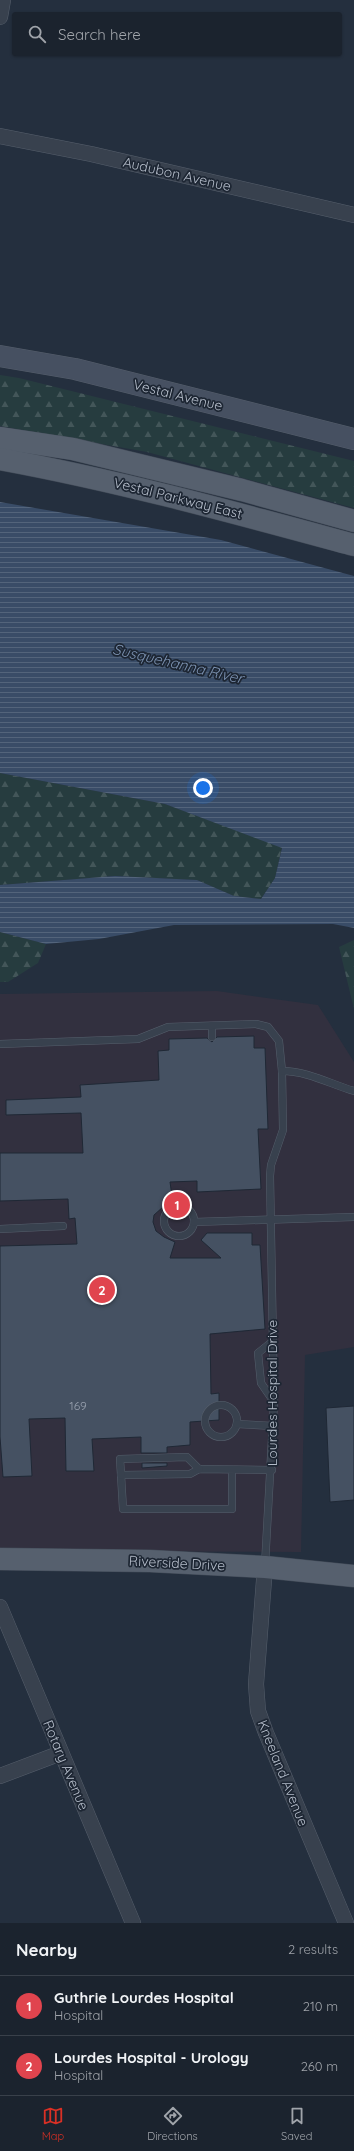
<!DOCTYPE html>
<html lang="en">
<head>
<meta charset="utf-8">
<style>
  :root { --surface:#1b232e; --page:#282f3a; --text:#f1f3f6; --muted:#a0a4aa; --line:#39404a; --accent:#d93025 }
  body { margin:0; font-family:Quicksand,sans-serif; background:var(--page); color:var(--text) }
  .you { position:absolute; left:203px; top:788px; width:14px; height:14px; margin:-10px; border:3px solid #fff; border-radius:50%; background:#1a73e8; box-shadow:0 0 0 6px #1a73e833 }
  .badge { display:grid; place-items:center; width:26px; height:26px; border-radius:50%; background:var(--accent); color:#fff; font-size:13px; font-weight:700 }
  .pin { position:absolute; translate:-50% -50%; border:2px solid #fff; box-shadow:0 1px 4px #0006 }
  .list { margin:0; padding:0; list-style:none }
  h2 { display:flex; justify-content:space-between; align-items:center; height:52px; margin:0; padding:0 16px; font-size:17px }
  h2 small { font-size:13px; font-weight:400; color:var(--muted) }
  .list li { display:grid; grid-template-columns:26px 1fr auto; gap:12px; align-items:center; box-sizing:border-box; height:60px; padding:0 16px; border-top:1px solid var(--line) }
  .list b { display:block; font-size:15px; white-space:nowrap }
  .list p { margin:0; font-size:13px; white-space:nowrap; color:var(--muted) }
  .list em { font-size:13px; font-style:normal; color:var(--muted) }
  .icon { flex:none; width:22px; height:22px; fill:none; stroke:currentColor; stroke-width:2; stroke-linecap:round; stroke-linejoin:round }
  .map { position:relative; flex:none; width:354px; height:1923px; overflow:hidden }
  .search { position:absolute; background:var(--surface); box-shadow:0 1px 3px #0004; left:12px; right:12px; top:12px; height:44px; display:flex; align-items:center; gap:10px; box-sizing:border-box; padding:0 14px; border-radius:4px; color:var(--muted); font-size:15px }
  .sheet { height:172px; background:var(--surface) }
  nav { display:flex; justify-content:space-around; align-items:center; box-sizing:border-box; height:56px; border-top:1px solid var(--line); background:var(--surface); font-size:11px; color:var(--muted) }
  nav a { display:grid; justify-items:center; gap:2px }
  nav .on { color:var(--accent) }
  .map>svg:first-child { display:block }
  .medical { fill:#32303f }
  .forest { fill:url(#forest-firs) }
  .water { fill:url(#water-rules) }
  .building { fill:#455162; stroke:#1f2835 }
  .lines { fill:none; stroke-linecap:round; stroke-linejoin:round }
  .lane-casing { stroke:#565f6c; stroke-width:8 }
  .street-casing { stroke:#565f6c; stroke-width:16 }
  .secondary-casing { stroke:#565f6c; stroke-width:22 }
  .primary-casing { stroke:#414a57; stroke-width:23 }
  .lane { stroke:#38414e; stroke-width:7 }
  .street { stroke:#38414e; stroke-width:15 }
  .secondary { stroke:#465061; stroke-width:21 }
  .primary { stroke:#56606e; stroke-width:22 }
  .labels { text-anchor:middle; stroke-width:3.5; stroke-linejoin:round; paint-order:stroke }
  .number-label { font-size:12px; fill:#98a1af }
  .street-label { font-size:14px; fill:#b4bcc9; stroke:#1d2633 }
  .water-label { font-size:15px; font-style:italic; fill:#7c92b1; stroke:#1d2633 }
</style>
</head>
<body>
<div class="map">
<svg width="354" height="1923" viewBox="0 0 354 1923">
  <defs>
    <pattern id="forest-firs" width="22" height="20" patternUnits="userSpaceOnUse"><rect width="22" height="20" fill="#263c3f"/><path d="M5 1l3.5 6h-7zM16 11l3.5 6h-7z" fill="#435659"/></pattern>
    <pattern id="water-rules" width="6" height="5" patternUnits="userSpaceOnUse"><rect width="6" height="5" fill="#394c67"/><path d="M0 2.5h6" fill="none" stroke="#53647b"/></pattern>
  </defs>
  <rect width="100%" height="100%" fill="#242f3e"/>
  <polygon class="medical" points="217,991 318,1005 354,1062 354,1347 305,1355 301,1552 0,1551 0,994"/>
  <g class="forest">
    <polygon points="0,375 19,378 354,461 354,508 147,452 0,426"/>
    <polygon points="0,773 165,804 282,847 275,878 261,899 234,896 197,880 115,876 0,885"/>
    <polygon points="0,932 46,944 38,963 8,982 0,982"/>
    <polygon points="354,940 354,1009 339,947"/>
  </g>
  <polygon class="water" points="0,502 221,540 354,576 354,928 333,924 174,925 99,939 46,944 0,932 0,885 115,876 197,880 234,896 261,899 275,878 282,848 165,804 0,773"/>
  <g class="building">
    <polygon points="254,1036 254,1048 265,1048 268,1129 258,1129 261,1189 197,1192 197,1181 170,1182 173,1203 163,1207 154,1215 153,1222 156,1231 164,1237 175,1242 170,1258 221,1258 201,1240 207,1233 252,1233 252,1245 260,1245 265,1329 210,1334 211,1394 219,1393 219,1420 190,1422 190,1445 167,1447 167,1453 141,1453 141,1437 92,1439 94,1471 66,1471 65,1418 29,1419 32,1476 3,1477 0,1437 0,1246 77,1244 75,1218 69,1219 68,1199 0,1201 0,1153 83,1153 81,1113 6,1115 6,1100 81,1097 80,1085 159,1080 158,1051 169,1050 169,1039 207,1038 212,1042 217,1037"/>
    <polygon points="354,1406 354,1500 330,1502 326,1408"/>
    <polygon points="142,1463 167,1463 167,1466 142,1468"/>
  </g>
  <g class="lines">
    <g class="lane-casing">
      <g id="lane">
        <polyline points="212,1026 212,1037"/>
        <polyline points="0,1044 138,1039 168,1027 256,1024 268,1027 279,1041 282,1071 283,1130 271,1165 270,1176 274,1402 265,1565"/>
        <path d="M282 1071C308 1071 330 1084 354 1091"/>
        <circle cx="179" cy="1221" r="15"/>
        <polyline points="194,1222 354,1217"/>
        <polyline points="0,1229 63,1226"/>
        <polyline points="273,1341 258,1353 261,1383 274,1402"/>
        <circle cx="221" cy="1421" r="16"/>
        <polyline points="237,1424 274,1426"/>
        <polyline points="232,1470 232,1509 123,1509 121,1475 190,1474 199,1469 272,1470"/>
        <polyline points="121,1475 120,1459 187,1457 199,1469"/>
      </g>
    </g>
    <g class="street-casing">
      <g id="street">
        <polyline points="0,17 3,0"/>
        <polyline points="0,136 91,154 354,215"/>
        <polyline points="265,1567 256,1684 258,1711 266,1733 346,1923"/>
        <polyline points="0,1607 133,1923"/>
        <polyline points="0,1776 61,1753"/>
      </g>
    </g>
    <g class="secondary-casing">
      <polyline id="secondary" points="0,356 75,369 354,439"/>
    </g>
    <g class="primary-casing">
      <g id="primary">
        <polyline points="0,438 73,449 242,490 354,521"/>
        <path d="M0 459C120 481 236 513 354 545"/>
        <polyline points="0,1559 150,1561 265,1567 354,1576"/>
      </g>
    </g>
    <use href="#lane" class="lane"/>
    <use href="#street" class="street"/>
    <use href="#secondary" class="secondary"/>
    <use href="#primary" class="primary"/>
  </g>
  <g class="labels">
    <g class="number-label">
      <text x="78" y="1410">169</text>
    </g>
    <g class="street-label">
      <text transform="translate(177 174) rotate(13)" y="5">Audubon Avenue</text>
      <text transform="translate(178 395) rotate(14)" y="5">Vestal Avenue</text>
      <text transform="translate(178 498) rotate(14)" y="5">Vestal Parkway East</text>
      <text transform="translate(272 1393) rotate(-90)" y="5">Lourdes Hospital Drive</text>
      <text transform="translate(177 1563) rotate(3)" y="5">Riverside Drive</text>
      <text transform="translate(66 1765) rotate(67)" y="5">Rotary Avenue</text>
      <text transform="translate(283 1773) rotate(68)" y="5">Kneeland Avenue</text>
    </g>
    <g class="water-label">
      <text transform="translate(178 664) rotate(13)" y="5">Susquehanna River</text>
    </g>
  </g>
</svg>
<div class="you"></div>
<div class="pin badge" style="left:177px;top:1205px;background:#e0444e">1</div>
<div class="pin badge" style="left:102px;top:1290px;background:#e0444e">2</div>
<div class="search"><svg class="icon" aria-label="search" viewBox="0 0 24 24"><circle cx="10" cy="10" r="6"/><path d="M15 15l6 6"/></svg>Search here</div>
</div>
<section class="sheet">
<h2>Nearby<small>2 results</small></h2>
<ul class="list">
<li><span class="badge" style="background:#e0444e">1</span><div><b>Guthrie Lourdes Hospital</b><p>Hospital</p></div><em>210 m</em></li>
<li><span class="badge" style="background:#e0444e">2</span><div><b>Lourdes Hospital - Urology</b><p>Hospital</p></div><em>260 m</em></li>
</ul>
</section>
<nav>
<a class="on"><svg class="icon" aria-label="map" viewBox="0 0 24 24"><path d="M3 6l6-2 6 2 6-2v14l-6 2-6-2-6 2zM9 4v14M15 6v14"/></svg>Map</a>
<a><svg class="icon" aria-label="directions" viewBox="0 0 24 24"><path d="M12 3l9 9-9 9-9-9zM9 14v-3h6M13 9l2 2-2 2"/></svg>Directions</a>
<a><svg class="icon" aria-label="saved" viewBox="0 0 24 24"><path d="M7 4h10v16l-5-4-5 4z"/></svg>Saved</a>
</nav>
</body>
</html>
